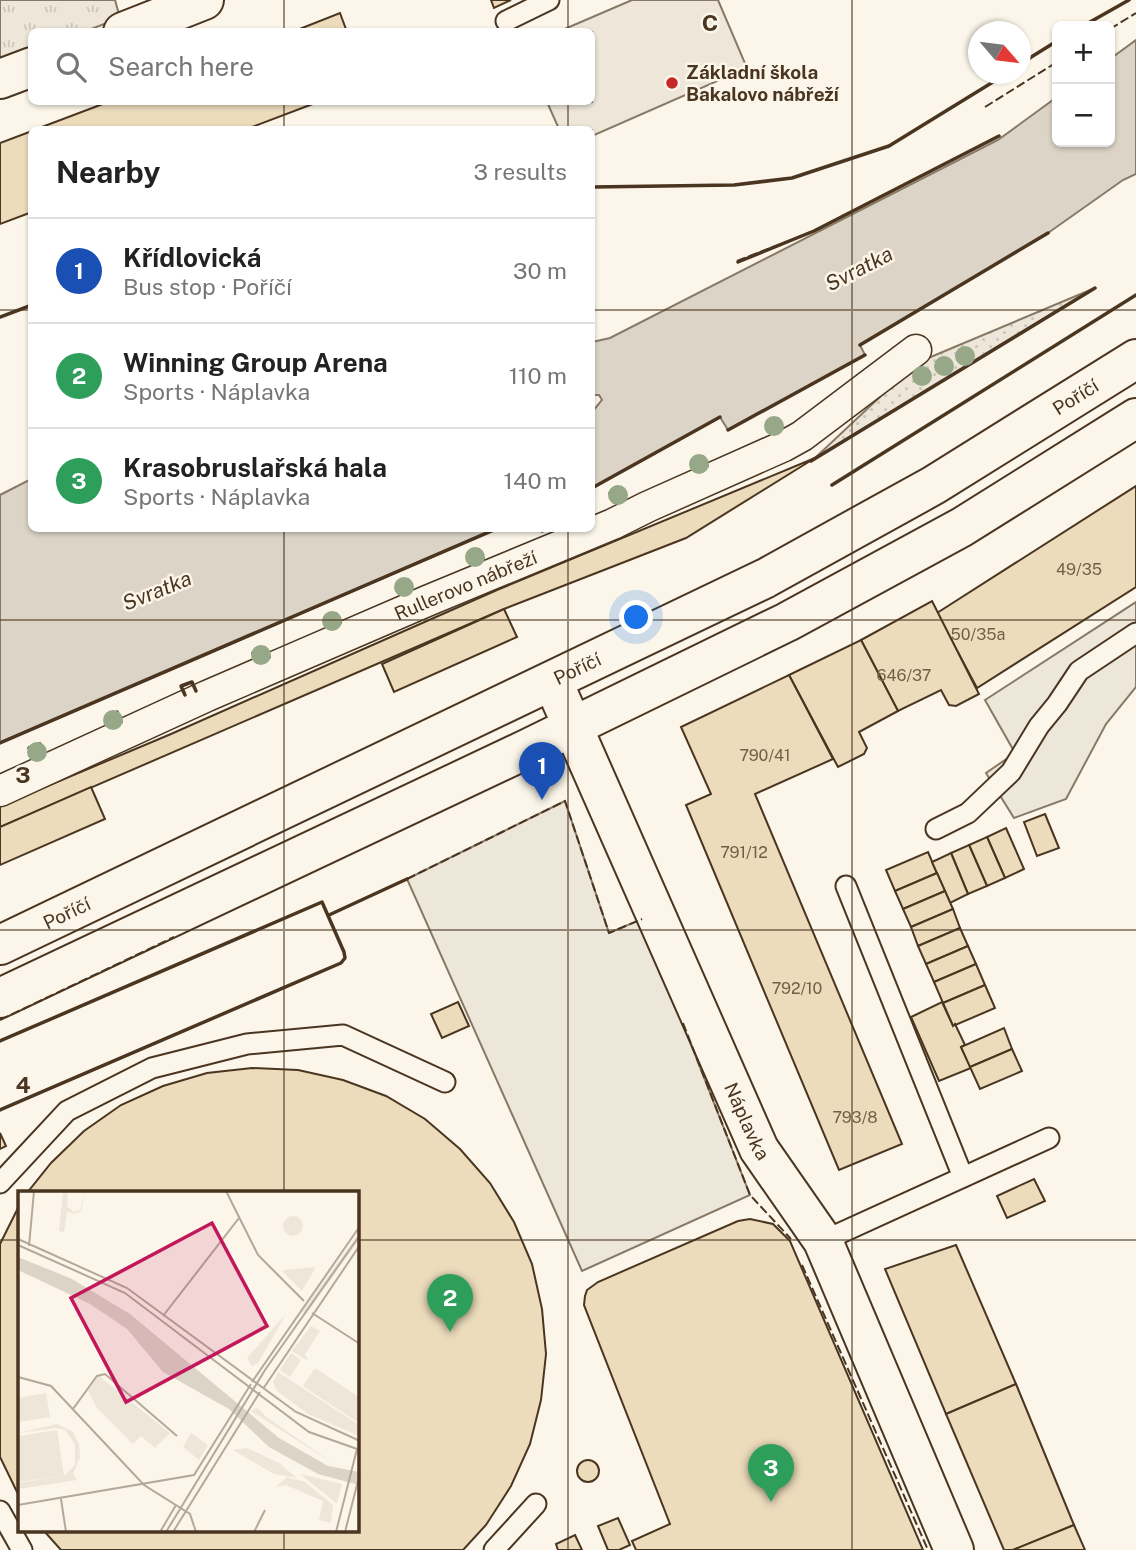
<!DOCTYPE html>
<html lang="en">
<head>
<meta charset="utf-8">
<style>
  :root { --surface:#fff; --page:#f6f6f6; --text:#222; --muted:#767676; --line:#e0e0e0; --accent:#c62828 }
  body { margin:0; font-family:"Public Sans",sans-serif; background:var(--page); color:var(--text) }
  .controls { position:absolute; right:21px; top:21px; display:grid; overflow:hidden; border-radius:10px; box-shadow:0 2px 5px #0004 }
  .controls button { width:63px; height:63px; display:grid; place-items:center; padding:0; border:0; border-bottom:2px solid var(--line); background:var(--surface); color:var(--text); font:35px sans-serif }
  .compass { position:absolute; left:968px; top:21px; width:63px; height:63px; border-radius:50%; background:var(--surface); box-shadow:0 2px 5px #0004; rotate:118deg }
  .you { position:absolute; left:637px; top:618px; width:24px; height:24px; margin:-18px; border:5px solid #fff; border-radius:50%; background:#1a73e8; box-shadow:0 0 0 10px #1a73e833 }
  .badge { display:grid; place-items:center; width:46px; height:46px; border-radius:50%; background:var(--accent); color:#fff; font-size:23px; font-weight:700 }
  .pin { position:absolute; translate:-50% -58px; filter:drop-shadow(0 2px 4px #0008) }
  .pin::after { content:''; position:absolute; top:37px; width:24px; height:21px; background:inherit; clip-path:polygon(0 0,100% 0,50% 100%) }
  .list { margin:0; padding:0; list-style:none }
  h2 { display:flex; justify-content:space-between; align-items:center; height:91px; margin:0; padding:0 28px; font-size:30px }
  h2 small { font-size:23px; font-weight:400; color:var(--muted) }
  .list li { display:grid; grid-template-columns:46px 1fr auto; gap:21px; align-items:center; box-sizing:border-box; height:105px; padding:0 28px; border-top:2px solid var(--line) }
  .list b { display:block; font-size:26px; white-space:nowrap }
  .list p { margin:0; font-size:23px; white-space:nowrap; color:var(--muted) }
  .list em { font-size:23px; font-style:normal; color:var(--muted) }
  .icon { flex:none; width:38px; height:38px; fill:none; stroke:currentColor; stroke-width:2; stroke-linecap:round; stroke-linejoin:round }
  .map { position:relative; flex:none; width:1136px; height:1550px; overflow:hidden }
  .search { position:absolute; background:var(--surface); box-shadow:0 2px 5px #0004; left:28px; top:28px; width:567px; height:77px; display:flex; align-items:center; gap:18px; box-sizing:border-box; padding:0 24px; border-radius:10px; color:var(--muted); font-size:26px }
  .panel { position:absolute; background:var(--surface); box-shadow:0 2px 5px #0004; left:28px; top:126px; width:567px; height:406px; border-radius:10px }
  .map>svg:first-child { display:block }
  .grass { fill:url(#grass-dots); stroke:#887966; stroke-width:2 }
  .park { fill:url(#park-tufts); stroke:#887966; stroke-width:2 }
  .pitch { fill:#ede6d9; stroke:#887966; stroke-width:2 }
  .parking { fill:#ede7d9; stroke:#887966; stroke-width:2 }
  .water { fill:#dcd4c6; stroke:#887966; stroke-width:2 }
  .building { fill:#ecdcbc; stroke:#4a3520; stroke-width:2 }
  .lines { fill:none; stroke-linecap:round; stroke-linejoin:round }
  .service-casing { stroke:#4a3520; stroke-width:23 }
  .pedestrian-casing { stroke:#4a3520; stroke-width:33 }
  .minor-casing { stroke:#4a3520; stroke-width:42 }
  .primary-casing { stroke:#4a3520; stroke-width:42 }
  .service { stroke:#fbf6e9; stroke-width:19 }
  .pedestrian { stroke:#fbf6e9; stroke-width:30 }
  .minor { stroke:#fbf6e9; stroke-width:38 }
  .primary { stroke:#fbf6e9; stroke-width:38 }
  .fence { stroke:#4a3520; stroke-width:2; stroke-dasharray:9 3.5; stroke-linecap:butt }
  .wall { stroke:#4a3520; stroke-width:3.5 }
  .tree { fill:#96a887 }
  .grid { fill:none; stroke:#4a3520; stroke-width:2; stroke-opacity:0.55 }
  .poi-dot { fill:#c62828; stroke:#fbf6e9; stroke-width:2.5 }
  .labels { text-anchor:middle; stroke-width:5; stroke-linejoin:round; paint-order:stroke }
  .number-label { font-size:16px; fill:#725f47 }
  .poi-label { font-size:19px; font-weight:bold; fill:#4a3520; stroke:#fbf6e9; text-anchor:start }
  .street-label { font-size:19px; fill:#4a3520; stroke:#fbf6e9 }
  .water-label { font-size:21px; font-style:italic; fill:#4a3520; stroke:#fbf6e9 }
  .inset-road { fill:none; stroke:#b4a999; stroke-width:2 }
  .view { fill:#c2185b; fill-opacity:0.15; stroke:#c2185b; stroke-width:3.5 }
  .inset-edge { fill:none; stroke:#4a3520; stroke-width:3.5 }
  .grid-label { font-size:23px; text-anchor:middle; font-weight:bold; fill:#4a3520; stroke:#fbf6e9; stroke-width:5; stroke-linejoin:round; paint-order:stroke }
</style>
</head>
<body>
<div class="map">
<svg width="1136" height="1550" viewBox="0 0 1136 1550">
  <defs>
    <pattern id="grass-dots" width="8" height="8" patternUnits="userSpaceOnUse" patternTransform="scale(1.75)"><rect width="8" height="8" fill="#ede6d9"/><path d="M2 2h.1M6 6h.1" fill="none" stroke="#cdc6ba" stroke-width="1.8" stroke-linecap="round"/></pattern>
    <pattern id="park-tufts" width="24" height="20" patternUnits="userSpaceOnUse" patternTransform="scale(1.75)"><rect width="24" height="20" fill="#ede6d9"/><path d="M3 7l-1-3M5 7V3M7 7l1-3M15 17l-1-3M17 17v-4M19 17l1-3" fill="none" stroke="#cdc6ba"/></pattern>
  </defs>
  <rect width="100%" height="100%" fill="#fbf6e9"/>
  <polygon class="grass" points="1095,288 815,458 899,379 926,359"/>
  <polygon class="park" points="0,0 115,0 120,18 86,31 32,32 31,52 0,64"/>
  <polygon class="pitch" points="632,0 718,0 747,68 592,136 592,130 559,129 547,102 592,102 592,32 560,31"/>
  <g class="parking">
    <polygon points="1136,602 1136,687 1106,724 1066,799 1014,818 986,773 1015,753 985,700"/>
    <polygon points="565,801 609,933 642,919 750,1195 582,1271 407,879"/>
  </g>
  <g class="water">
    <polygon points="1136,40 1136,174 1123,180 1048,233 860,345 865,355 728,430 720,417 592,488 592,412 602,400 599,395 592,395 592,342 610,338 998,140 1057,97 1057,142 1110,142 1110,59"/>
    <polygon points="31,479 32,528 498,529 0,743 0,495"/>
  </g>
  <g class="building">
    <polygon points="491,0 511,0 494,8"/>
    <polygon points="340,13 347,32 292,32"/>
    <polygon points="108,102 318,102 244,130 34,130"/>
    <polygon points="32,131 32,212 0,224 0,143"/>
    <polygon points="815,458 686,538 504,609 0,827 0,806 171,734 497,590"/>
    <polygon points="1136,486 1136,587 977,688 937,613"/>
    <polygon points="932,601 979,694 956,706 949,705 941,690 898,711 861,640"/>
    <polygon points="504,609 517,637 394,692 382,664"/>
    <polygon points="861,640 898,711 859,732 867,748 864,754 838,767 789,675"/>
    <polygon points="789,675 833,759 755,794 902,1144 839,1170 686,805 711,794 681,727"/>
    <polygon points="91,787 105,819 0,865 0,827"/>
    <polygon points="1045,814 1059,848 1037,856 1024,822"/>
    <polygon points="1006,828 1024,869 1005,878 987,837"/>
    <polygon points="987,837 1005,878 987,886 969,845"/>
    <polygon points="969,845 987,886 968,894 951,853"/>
    <polygon points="928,852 937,873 895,891 886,870"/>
    <polygon points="951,853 968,894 950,903 932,862"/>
    <polygon points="937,873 945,891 903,909 895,891"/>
    <polygon points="945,891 953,909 911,927 903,909"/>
    <polygon points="953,909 960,928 918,946 911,927"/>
    <polygon points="960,928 968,946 926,964 918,946"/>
    <polygon points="968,946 976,964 934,982 926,964"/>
    <polygon points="976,964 985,985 943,1003 934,982"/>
    <polygon points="985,985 995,1008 953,1026 943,1003"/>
    <polygon points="458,1002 469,1026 442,1038 431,1014"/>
    <polygon points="942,1002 953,1026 955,1024 965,1045 961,1047 971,1068 939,1081 911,1017"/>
    <polygon points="1004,1028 1012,1049 970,1067 961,1047"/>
    <polygon points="1012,1049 1022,1071 980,1089 970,1067"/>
    <polygon points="252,1068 298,1070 343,1080 386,1096 425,1119 460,1149 490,1183 514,1222 532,1264 542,1309 546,1354 541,1400 530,1444 511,1486 486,1525 463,1550 61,1550 44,1531 357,1531 357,1193 27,1193 51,1163 84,1131 121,1105 163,1086 207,1073"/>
    <polygon points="0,1133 6,1146 0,1149"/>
    <polygon points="1034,1179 1045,1201 1007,1218 997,1196"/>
    <polygon points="19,1206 19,1496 0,1457 0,1244"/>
    <polygon points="750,1219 773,1224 790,1241 923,1550 636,1550 632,1541 670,1524 584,1305 585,1296 587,1290 598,1282 738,1221"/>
    <polygon points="956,1245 1016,1384 946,1414 885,1269"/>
    <polygon points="1016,1384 1074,1525 1013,1550 1004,1550 946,1414"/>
    <circle cx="588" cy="1471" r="11"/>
    <polygon points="618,1518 630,1545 619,1550 608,1550 598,1526"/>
    <polygon points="1074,1525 1085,1550 1013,1550"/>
    <polygon points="575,1535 582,1550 558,1550 556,1544"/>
  </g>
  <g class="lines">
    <g class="service-casing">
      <g id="service">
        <polyline points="506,21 549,0"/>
        <polyline points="936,829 968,813 1011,772 1039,726 1057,704 1079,671 1136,633"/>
        <polyline points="846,886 963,1177"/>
        <polyline points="0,1183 67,1111 152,1068 247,1044 343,1035 445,1082"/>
        <polyline points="823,1241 1049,1138"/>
        <polyline points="0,1511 22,1550"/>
        <polyline points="494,1550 536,1504"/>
      </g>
    </g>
    <g class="pedestrian-casing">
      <g id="pedestrian">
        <path id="s1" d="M0 791 207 696 427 601 613 524 647 507 784 446 802 436 916 350"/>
      </g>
    </g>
    <g class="minor-casing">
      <g id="minor">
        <polyline points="123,32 204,0"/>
        <polyline points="0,79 32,67"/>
        <path id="s2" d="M553 682 759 1149 823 1241 954 1550"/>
      </g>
    </g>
    <g class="primary-casing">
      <g id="primary">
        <path id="s3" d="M0 945 766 578 934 485 1136 359"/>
        <polyline points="0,998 527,749 787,622 962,527 1136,418"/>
      </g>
    </g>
    <use href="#service" class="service"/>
    <use href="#pedestrian" class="pedestrian"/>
    <use href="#minor" class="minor"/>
    <use href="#primary" class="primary"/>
    <g class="fence">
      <polyline points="1110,29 1136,13"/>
      <polyline points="985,107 1057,62"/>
      <polyline points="737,261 814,231 999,136"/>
      <polyline points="407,879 565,801 609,933 642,919"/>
      <polyline points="0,1020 174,937"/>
      <polyline points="683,1023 750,1195 791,1239"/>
      <polyline points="802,1265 928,1550"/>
    </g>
    <g class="wall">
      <polyline points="1083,26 1129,0"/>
      <polyline points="1020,64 1057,41"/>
      <polyline points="592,187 734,185 792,178 889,146 1006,74"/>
      <polyline points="738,262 814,231 999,136"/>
      <polyline points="0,317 32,305"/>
      <polyline points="860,345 1048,233"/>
      <polyline points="728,430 865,355"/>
      <polyline points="771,433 767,424 778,419 781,428"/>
      <polyline points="811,461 1095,288"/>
      <polyline points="696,471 692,462 703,457 707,466"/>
      <polyline points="832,485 1136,295"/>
      <polyline points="592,488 720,417"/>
      <polyline points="614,502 610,493 621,488 625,497"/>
      <polyline points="541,528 542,531"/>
      <polyline points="471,564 468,555 479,550 483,559"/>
      <polyline points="400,594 397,585 408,580 411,589"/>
      <polyline points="329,628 325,618 336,614 340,623"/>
      <polyline points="258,662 253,653 265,648 269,657"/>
      <polyline points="185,695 181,686 192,682 196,691"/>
      <polyline points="110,726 106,717 117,712 121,722"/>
      <polyline points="0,743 498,528"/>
      <polyline points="33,757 29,748 40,744 44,752"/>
      <polyline points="329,915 407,879"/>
      <polyline points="0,1041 322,902 344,952 345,958 341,963 0,1110"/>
    </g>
  </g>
  <g class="tree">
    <circle cx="965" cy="356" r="10"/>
    <circle cx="944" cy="366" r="10"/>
    <circle cx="922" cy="376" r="10"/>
    <circle cx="774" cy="426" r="10"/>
    <circle cx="699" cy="464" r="10"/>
    <circle cx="618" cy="495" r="10"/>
    <circle cx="475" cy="557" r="10"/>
    <circle cx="404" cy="587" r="10"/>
    <circle cx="332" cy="621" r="10"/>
    <circle cx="261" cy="655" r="10"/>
    <circle cx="113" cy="720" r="10"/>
    <circle cx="37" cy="752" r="10"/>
  </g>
  <path class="grid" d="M284 0V32M568 0V32M852 0V1550M284 102V130M568 102V130M0 310H32M592 310H1136M284 528V1193M568 528V1550M0 620H1136M0 930H1136M0 1240H19M357 1240H1136M284 1531V1550"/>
  <circle class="poi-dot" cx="672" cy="83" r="7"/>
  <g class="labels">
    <g class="number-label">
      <text x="1079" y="575">49/35</text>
      <text x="978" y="640">50/35a</text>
      <text x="904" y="681">646/37</text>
      <text x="765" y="761">790/41</text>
      <text x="744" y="858">791/12</text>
      <text x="797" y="994">792/10</text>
      <text x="855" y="1123">793/8</text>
    </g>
    <g class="poi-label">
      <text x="686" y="79">Základní škola<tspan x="686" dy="22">Bakalovo nábřeží</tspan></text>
    </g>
    <g class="street-label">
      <text dy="7" stroke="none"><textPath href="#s3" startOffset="1208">Poříčí</textPath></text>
      <text dy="7" stroke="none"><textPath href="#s1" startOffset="509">Rullerovo nábřeží</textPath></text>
      <text dy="7" stroke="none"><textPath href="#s3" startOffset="640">Poříčí</textPath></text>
      <text dy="7" stroke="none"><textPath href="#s3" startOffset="74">Poříčí</textPath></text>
      <text dy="7" stroke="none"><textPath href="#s2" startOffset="480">Náplavka</textPath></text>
    </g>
    <g class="water-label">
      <text transform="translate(859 269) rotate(-27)" y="7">Svratka</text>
      <text transform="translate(157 591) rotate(-22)" y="7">Svratka</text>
    </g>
  </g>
  <g transform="translate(18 1191)">
    <rect width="341" height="341" fill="#fbf6e9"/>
    <path d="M341 42V49L288 123 284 121ZM268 123 240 172 234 175 229 167ZM293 135 302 140 287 163 290 170 274 160ZM273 162 283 169 272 186 262 179ZM297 177 341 206V232L285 195ZM260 181 341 234V245L290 223 259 200 255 191ZM239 216 247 225 315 272 233 220ZM229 257 261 272 279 287 256 283 215 259ZM282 283 324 293 319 312 317 311ZM269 286 287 291 315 314 313 332 301 329 305 310 268 294 258 296Z" fill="#ede6d9"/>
    <path d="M265 35a10 10 0 1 1 20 0a10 10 0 1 1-20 0ZM298 76 284 100 265 81 266 79ZM81 185 152 242 137 257 123 245 115 253 78 216 70 199ZM173 242 190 254 181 269 165 256Z" fill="#ede6d9"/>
    <path d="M45 0H50L49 15 55 21 62 19 67 0 63 20 55 23 49 20 46 41 41 40ZM28 202 32 226 0 231V207ZM39 233 55 241 61 254 62 266 55 283 59 289 0 298V292L45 285 0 291V245L39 239 46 285 57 274V253L47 239 38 237 0 242Z" fill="#ede6d9"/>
    <path d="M0 66 54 88 112 123 261 247 310 275 341 281V294L300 283 251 256 211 218 145 181 109 138 72 113 0 79Z" fill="#dcd4c6"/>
    <path class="inset-road" d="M208 0 240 64 286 110M0 48 109 97 278 221 342 250M0 54 107 102 291 241 342 259M11 55 16 0M294 122 342 153M145 125 221 27M0 186 33 195 126 294 172 323 178 341M234 191 342 35M245 198 342 54M55 218 79 185 87 183 159 245M43 308 48 341M0 314 176 284 233 193M142 341 158 314M148 341 247 179 342 44M155 341 242 201M236 341 247 319M318 341 339 258M327 341 342 282"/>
    <path class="view" d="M194 32 249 135 108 211 53 107Z"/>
    <rect width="341" height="341" class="inset-edge"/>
  </g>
  <g class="grid-label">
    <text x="710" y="31">C</text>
    <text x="23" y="783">3</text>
    <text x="23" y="1093">4</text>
  </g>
</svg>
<div class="controls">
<button>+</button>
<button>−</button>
</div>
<svg class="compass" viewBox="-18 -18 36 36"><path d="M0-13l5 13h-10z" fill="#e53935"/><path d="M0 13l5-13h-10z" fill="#767676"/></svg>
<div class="you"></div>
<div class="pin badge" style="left:542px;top:800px;background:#1a4fb4">1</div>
<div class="pin badge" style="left:450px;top:1332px;background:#2e9e5b">2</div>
<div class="pin badge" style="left:771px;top:1502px;background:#2e9e5b">3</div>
<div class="search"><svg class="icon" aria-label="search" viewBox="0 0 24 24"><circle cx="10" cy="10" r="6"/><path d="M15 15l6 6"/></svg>Search here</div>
<section class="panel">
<h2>Nearby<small>3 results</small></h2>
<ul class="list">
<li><span class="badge" style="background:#1a4fb4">1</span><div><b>Křídlovická</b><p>Bus stop · Poříčí</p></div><em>30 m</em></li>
<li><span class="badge" style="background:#2e9e5b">2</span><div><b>Winning Group Arena</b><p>Sports · Náplavka</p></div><em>110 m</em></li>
<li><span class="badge" style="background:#2e9e5b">3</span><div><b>Krasobruslařská hala</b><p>Sports · Náplavka</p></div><em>140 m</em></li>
</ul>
</section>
</div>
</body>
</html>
